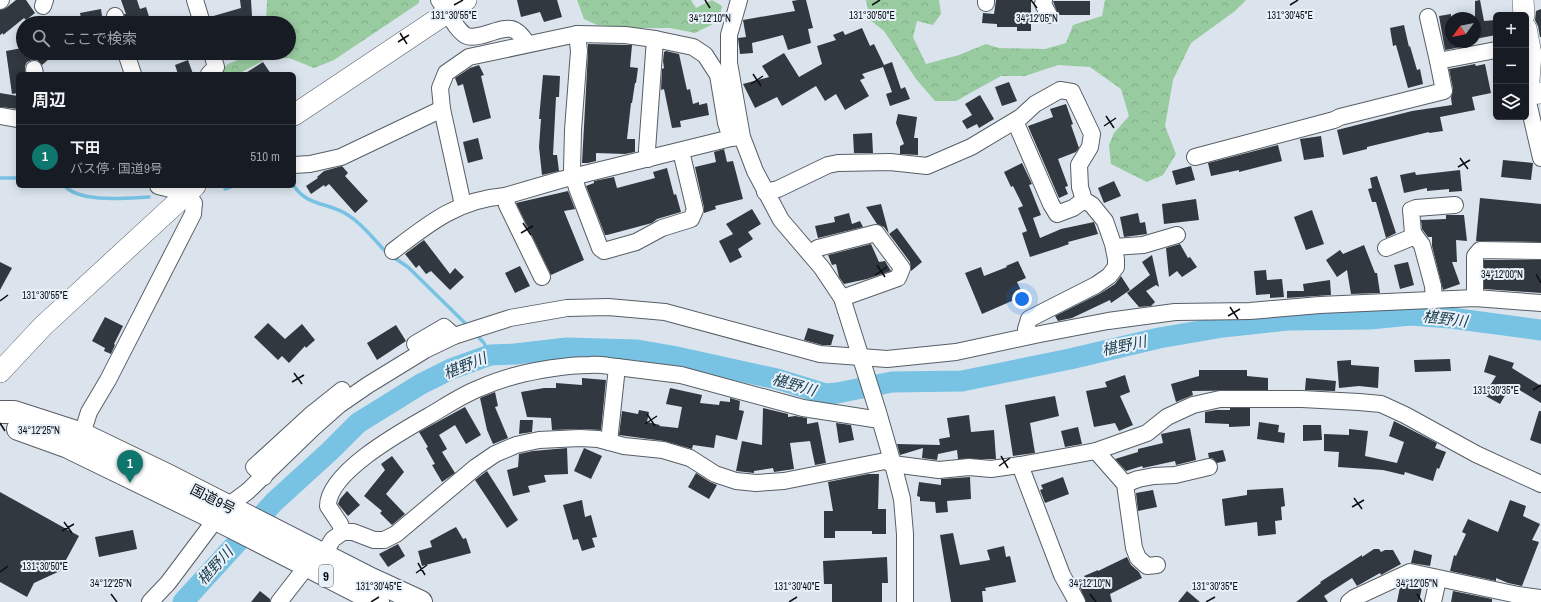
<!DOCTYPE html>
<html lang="ja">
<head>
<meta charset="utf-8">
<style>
  :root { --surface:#171b24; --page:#20242c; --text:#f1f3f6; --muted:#9ea1a6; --line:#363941; --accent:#0f766e }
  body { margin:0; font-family:"Archivo Narrow","Noto Sans JP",sans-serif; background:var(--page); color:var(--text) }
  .controls { position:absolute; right:12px; top:12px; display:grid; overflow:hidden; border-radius:6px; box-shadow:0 2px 10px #0003 }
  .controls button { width:36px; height:36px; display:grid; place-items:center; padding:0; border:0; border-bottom:1px solid var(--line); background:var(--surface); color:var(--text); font:20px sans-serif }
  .compass { position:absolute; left:1445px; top:12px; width:36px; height:36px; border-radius:50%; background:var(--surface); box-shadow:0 2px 10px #0003; rotate:237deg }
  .you { position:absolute; left:1022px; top:299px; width:14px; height:14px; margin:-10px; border:3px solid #fff; border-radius:50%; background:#1a73e8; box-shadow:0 0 0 6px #1a73e833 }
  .badge { display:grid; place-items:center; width:26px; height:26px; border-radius:50%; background:var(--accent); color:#fff; font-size:13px; font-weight:700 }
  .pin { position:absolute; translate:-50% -33px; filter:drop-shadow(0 1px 2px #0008) }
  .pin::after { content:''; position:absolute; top:21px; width:14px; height:12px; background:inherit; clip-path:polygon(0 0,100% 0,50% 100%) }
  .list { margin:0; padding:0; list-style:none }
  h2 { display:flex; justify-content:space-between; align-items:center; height:52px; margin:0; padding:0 16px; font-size:17px }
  h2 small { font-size:13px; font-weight:400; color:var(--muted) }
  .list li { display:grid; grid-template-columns:26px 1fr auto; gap:12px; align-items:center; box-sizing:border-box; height:64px; padding:0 16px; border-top:1px solid var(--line) }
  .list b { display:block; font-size:15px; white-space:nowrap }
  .list p { margin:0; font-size:13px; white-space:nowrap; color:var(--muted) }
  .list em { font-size:13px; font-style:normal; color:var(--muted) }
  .icon { flex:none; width:22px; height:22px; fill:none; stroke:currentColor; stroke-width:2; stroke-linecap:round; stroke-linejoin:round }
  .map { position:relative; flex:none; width:1541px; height:602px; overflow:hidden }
  .search { position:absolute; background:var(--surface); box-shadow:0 2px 10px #0003; left:16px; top:16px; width:280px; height:44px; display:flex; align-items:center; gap:10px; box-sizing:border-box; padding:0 14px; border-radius:22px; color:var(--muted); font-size:15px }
  .panel { position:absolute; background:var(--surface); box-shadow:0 2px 10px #0003; left:16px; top:72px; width:280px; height:116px; border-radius:6px }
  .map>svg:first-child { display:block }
  .forest { fill:url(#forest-crowns) }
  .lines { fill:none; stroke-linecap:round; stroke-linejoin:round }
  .stream { stroke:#78c2e3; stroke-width:3.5 }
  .river { stroke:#78c2e3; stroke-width:21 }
  .building { fill:#31383f }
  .minor-casing { stroke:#575e66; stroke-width:18 }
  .major-casing { stroke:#575e66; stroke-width:22 }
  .highway-casing { stroke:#575e66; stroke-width:24 }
  .minor { stroke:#fff; stroke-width:16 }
  .major { stroke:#fff; stroke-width:21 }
  .highway { stroke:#fff; stroke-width:22 }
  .ticks { fill:none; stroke:#0c0f12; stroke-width:1.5 }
  .labels { text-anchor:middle; stroke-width:4; stroke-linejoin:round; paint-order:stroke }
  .shield { fill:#e8f1fa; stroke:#4e5358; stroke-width:1 }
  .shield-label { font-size:13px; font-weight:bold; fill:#0c0f12 }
  .street-label { font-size:14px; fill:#0c0f12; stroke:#e8f1fa }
  .water-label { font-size:15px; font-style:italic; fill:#1b3c4b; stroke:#e8f1fa }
  .ticks-label { font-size:10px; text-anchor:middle; fill:#0c0f12; stroke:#e8f1fa; stroke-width:4; stroke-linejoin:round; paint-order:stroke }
</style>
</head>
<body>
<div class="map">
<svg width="1541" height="602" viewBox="0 0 1541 602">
  <defs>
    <pattern id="forest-crowns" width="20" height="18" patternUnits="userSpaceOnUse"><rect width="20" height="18" fill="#98cb9f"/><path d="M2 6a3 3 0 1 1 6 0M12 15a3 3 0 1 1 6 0" fill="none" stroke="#82ad88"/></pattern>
  </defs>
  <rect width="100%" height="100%" fill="#dbe4ed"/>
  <g class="forest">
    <polygon points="267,0 419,0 419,3 334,60 314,68 289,58 268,58 238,74 217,74 228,64 255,53 289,53 289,23 266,23"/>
    <polygon points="577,0 691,0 696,8 712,0 722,6 719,21 695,33 670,28 635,28 597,25 584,19"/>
    <polygon points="866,0 939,0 941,14 933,25 917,21 913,37 926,64 959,55 986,44 999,48 1045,49 1066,43 1073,25 1102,16 1105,0 1246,0 1235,11 1191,43 1173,80 1165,126 1176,154 1163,175 1147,182 1111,164 1109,145 1114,133 1129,116 1121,89 1090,67 1058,65 1025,76 1001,76 956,101 935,101 916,79 884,31 870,20"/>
  </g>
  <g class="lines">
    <g class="stream">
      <polyline points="0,178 18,178"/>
      <path d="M65 186C80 203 127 198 149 197"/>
      <path d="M294 186C308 207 329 202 348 215 364 225 374 240 388 254"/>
      <polyline points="225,189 233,186"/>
      <polyline points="393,257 408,267 469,327"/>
      <polyline points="475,333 484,343 490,355"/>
    </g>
    <polyline class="river" points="183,602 274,502 330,451 358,423 421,384 451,369 490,355 515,354 567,348 637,350 672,356 777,379 826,394 837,393 892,382 962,381 1070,359 1159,338 1223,327 1288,320 1370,319 1410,315 1451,318 1541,330"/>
  </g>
  <g class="building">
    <polygon points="16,0 26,0 35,13 26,20 24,18 3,35 3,33 0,35 0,10 6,8"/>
    <polygon points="121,0 137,0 140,9 146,7 151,23 126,23 124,14 126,14"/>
    <polygon points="240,0 251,0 252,16 230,18 231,23 211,23 210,17 241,8"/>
    <polygon points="517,0 557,0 562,17 544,22 540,12 521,17"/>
    <polygon points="798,0 806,0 813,28 808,29 811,43 788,50 783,35 752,43 753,53 740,54 738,38 746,37 743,20 795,11 792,1"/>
    <polygon points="996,0 1031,0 1031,31 1017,31 1017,27 997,27 997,24 982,23 983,13 994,14"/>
    <polygon points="1480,0 1484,21 1496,20 1496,35 1475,39 1475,1"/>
    <polygon points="1053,1 1090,1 1090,15 1058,15"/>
    <polygon points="101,9 103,23 82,23 80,13"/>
    <polygon points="1541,9 1541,37 1540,37 1538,26 1535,20 1536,11"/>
    <polygon points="1451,14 1451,42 1473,42 1473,45 1445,50 1439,16"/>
    <polygon points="1404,25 1409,47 1410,46 1417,70 1420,69 1423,84 1408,88 1396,45 1393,46 1390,28"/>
    <polygon points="862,28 870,46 874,44 884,65 892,62 901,89 905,87 910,99 890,106 886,94 892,92 883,67 862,74 865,78 860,80 869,96 845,110 836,94 825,101 816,86 782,106 777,97 755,108 743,84 769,77 762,66 784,53 799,77 822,64 817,46 836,40 833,35 843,31 845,35"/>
    <polygon points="588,44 632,45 630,67 638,68 636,83 635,83 632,103 631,103 627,139 635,139 635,152 625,154 596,153 596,161 588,163 582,163 588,52"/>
    <polygon points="22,48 22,53 56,53 42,65 37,60 32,60 27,62 25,66 25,74 18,74 18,93 12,94 6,51"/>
    <polygon points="666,51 679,54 687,90 690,89 693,104 699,102 699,105 707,103 709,115 680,121 681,127 672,128 664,89 661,90 662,69 664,68 663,61 664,52"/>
    <polygon points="188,60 193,74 178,74 175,65"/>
    <polygon points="263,62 271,74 244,74"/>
    <polygon points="1475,64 1476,66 1485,64 1491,93 1472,97 1475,110 1440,117 1443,131 1429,133 1429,132 1367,147 1367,149 1343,155 1337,130 1412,111 1452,105 1451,98 1453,89 1449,69"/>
    <polygon points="479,65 484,75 481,76 491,118 473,123 463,84 458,86 455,78 470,68"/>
    <polygon points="543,75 560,76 559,97 556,97 553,155 557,155 559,171 542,175 539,147 541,119 539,119"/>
    <polygon points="1009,82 1017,101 1002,106 995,87"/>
    <polygon points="0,93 18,96 18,109 0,107"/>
    <polygon points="980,95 994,119 979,128 977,124 967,129 962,121 972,115 965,104"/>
    <polygon points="1066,104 1073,124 1071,125 1079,148 1076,152 1058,159 1068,186 1065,187 1068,194 1059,198 1028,126 1053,117 1050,109"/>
    <polygon points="898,114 917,117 914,138 918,138 918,155 900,154 900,146 904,144 896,123"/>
    <polygon points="872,133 873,153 854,153 853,134"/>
    <polygon points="1321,136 1324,157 1304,160 1300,139"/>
    <polygon points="478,138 483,159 468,163 463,142"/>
    <polygon points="1278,145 1282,161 1239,172 1239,170 1211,176 1208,163"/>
    <polygon points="724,149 727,162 733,161 743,199 715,206 716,209 704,213 704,208 695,167 716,162 714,152"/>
    <polygon points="1503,160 1533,163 1531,180 1501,177"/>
    <polygon points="1022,163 1032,184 1029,185 1041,215 1033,218 1040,238 1061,229 1094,222 1098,234 1068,242 1069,244 1058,248 1030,257 1022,233 1027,231 1018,208 1023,206 1013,186 1011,187 1004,172"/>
    <polygon points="342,166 348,173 345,176 368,201 355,213 329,184 325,187 324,185 311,194 306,186 318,178 317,177 324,171"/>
    <polygon points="1191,166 1195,180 1176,185 1172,171"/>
    <polygon points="667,168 674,195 676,194 681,212 657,219 652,223 607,235 605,235 586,186 594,183 594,181 614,177 617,188 655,178 653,172"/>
    <polygon points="1460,170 1462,191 1449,192 1449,189 1427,191 1427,188 1404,193 1400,175 1415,172 1416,175"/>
    <polygon points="1377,176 1396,233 1386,238 1376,202 1372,202 1368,189 1372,188 1370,178"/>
    <polygon points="1114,181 1121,196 1104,203 1098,188"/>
    <polygon points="568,191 575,209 564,211 584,260 551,275 516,203"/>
    <polygon points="1480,198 1541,204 1541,242 1476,241"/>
    <polygon points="1196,199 1199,220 1164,224 1162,204"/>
    <polygon points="881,204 889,234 897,228 922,262 911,271 910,262 884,227 877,224 866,207"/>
    <polygon points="752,209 761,224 748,232 753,239 738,249 742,257 730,263 719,241 733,234 726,224"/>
    <polygon points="1312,210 1324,244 1306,250 1294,217"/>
    <polygon points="849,213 852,224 860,221 863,227 818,238 815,226 835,222 834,217"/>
    <polygon points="1138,213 1140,223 1145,222 1147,234 1124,237 1120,217"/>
    <polygon points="1446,215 1464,215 1467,241 1456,240 1457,262 1452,262 1460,284 1443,290 1432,246 1432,237 1428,237 1422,229 1421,220 1446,219"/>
    <polygon points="424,240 450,274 455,268 464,277 450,290 431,271 426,274 419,265 416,268 405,254"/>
    <polygon points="871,244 879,262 885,261 891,271 867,279 844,284 839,277 836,264 832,265 828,255"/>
    <polygon points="1180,244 1188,258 1190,257 1197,267 1182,277 1177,271 1169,277 1166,248"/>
    <polygon points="1364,245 1375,273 1377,273 1380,293 1351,294 1347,270 1337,277 1326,260 1340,250 1343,254"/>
    <polygon points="1152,255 1159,287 1156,285 1146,291 1155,302 1151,306 1139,307 1127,293 1150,275 1142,262"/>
    <polygon points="1484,260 1541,260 1541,293 1484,289"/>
    <polygon points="1018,261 1026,278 1017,282 1026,301 1017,305 1014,300 982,314 965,273 981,267 984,276 1007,267 1006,266"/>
    <polygon points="0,262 12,268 0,290"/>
    <polygon points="1408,262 1414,285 1400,289 1394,265"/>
    <polygon points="520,266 530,286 515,293 505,273"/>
    <polygon points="1266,270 1267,280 1282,279 1284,297 1270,298 1270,294 1256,295 1254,271"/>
    <polygon points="1121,276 1130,290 1111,303 1110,300 1072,318 1058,321 1055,316 1101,293 1115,284"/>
    <polygon points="1330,280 1331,295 1287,298 1287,291 1304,291 1303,284"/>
    <polygon points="105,317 123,326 114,344 115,345 111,354 104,351 105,348 92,341"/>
    <polygon points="268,323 285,339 302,324 315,340 306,348 305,346 289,363 282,356 278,360 254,337"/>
    <polygon points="396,325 406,341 377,360 367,343"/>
    <polygon points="808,328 834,335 831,345 822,345 804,340"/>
    <polygon points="1489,355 1514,363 1512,368 1541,386 1541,403 1511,385 1500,404 1484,395 1496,376 1484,372"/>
    <polygon points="1450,359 1451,371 1415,372 1414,360"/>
    <polygon points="1351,360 1351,365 1379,367 1378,388 1359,386 1339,388 1337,361"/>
    <polygon points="1199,370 1247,370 1247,376 1268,378 1268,390 1192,391 1193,395 1176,402 1171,384 1199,376"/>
    <polygon points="1125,375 1130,392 1120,396 1133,425 1119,431 1115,423 1094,427 1086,391 1107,387 1105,382"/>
    <polygon points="582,378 606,380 601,430 581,429 552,430 551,418 527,417 521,392 544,388 556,388 556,383 582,385"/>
    <polygon points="1306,378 1336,381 1335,391 1305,390"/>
    <polygon points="670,388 702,395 700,403 719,405 720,401 730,402 730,398 740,401 739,410 744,411 737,440 716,435 714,448 693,445 692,449 664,441 619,435 622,411 638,414 639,410 649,412 647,422 660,425 659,426 678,428 682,407 666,404"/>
    <polygon points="495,392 498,406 495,407 508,438 493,444 487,430 480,398"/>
    <polygon points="1055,396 1059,416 1030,423 1035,453 1013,456 1005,405"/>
    <polygon points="465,407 481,435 466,444 455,425 439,435 447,449 442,452 455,473 442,482 432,465 435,464 426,448 428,447 419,432"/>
    <polygon points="763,408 788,414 788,417 795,416 807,418 807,424 818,422 826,463 815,465 810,441 790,443 794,469 774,472 773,468 754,471 754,473 736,471 742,441 762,445"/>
    <polygon points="1230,408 1250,408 1250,426 1229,427 1229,424 1205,423 1205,412 1216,410 1230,410"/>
    <polygon points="1539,411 1541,411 1541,444 1530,440"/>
    <polygon points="969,415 971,432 994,430 996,459 958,459 957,450 938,454 937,460 922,458 923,448 900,455 897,444 940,445 939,439 950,437 947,418"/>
    <polygon points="520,420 533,420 532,432 519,434"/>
    <polygon points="1394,421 1437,443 1435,448 1446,452 1439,469 1437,468 1433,481 1405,472 1404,475 1383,470 1338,467 1339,452 1324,451 1324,434 1349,435 1349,429 1368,431 1365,456 1397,463 1404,442 1389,436"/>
    <polygon points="1259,422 1279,425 1278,432 1285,433 1284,443 1257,439"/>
    <polygon points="836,423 851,425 854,440 839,443"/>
    <polygon points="1303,425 1321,425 1322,440 1303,441"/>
    <polygon points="1078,427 1082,444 1065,447 1061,431"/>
    <polygon points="1190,428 1196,460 1176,465 1175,461 1143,468 1142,466 1126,471 1115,459 1138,452 1138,449 1163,443 1161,434"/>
    <polygon points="567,448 568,474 544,475 546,482 528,486 530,492 513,496 507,470 518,467 519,454 533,451"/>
    <polygon points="584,448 602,456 591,479 574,471"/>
    <polygon points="1223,450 1226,461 1217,463 1212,458 1209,458 1208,453"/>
    <polygon points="392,456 404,472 386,494 405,514 392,525 380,513 382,511 364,496 385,470 381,464"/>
    <polygon points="487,471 518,520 507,528 475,480"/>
    <polygon points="696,473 710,482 717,485 709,499 688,487"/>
    <polygon points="868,474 879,474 878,509 886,509 886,534 872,534 872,531 835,531 835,538 824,538 824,511 833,511 828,482"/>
    <polygon points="970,477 971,499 947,501 948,512 936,513 935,502 920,501 920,497 917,496 919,482 941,485 941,479"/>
    <polygon points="1063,477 1069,494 1045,503 1040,490 1043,489 1041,485"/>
    <polygon points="1283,488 1285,506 1281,507 1282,520 1275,521 1276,534 1258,536 1257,522 1225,526 1222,499 1247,495 1247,490"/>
    <polygon points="1153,490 1157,507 1138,511 1136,493"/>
    <polygon points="347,491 360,505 348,516 338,504 340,499"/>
    <polygon points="0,492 79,536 60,571 34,583 27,597 0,582"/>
    <polygon points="582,500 585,517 591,515 597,537 592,538 595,547 582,551 578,539 573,540 563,505"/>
    <polygon points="1510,500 1526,506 1523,516 1540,524 1532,540 1539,542 1522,586 1508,583 1496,578 1496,581 1450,571 1454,555 1456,556 1466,534 1462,532 1468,519 1498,532"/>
    <polygon points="456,527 463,539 466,538 471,553 422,566 418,551 432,547 430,541"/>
    <polygon points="133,530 137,549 99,557 95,537"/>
    <polygon points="953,533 960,565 990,560 987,550 1004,546 1006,557 1010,556 1016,582 985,588 986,591 982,591 983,602 951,602 940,535"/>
    <polygon points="398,544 405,556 388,567 379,554"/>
    <polygon points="1374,549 1379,549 1381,552 1385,550 1393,550 1401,564 1381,575 1380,573 1357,586 1352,578 1324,596 1328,602 1296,602 1321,583 1320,582 1362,555 1362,557"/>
    <polygon points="1414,550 1432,555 1430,566 1411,563"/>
    <polygon points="887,557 888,583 882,583 882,602 832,602 832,584 824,584 823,561"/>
    <polygon points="1127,557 1131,565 1139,572 1142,578 1110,594 1112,602 1086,602 1078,583 1086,579 1084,576 1098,570 1098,571"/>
    <polygon points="1407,584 1422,587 1419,602 1397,602 1400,587"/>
    <polygon points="260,591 270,599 270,602 251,602"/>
    <polygon points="1187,591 1200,602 1178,602"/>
    <polygon points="1453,591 1492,599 1492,602 1451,602"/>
  </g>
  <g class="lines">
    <g class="minor-casing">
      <g id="minor">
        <polyline points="195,0 202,23"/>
        <path d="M439 0C446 9 457 32 467 36 472 38 478 36 483 35 504 29 514 21 527 44"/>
        <polyline points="739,0 729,35 729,63 742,137 755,171 781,220 822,268 842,298 878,412 893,464 902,499 905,534 905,602"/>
        <polyline points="1044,0 1043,4 1049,15"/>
        <polyline points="0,1 1,0"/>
        <polyline points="986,3 986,0"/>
        <polyline points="43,6 45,0"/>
        <polyline points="115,16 117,23"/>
        <polyline points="1428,17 1438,61"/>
        <polyline points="577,34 579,51 573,130 572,170 577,188 600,248 604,251 636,242 662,228 691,219 695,210 681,151"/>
        <polyline points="126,53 133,74"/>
        <polyline points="34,69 35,74"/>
        <polyline points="209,74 216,67 212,53"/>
        <polyline points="1528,94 1528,102 1541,158"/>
        <polyline points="0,116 18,119"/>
        <polyline points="1015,121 1051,204 1057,214 1073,208 1084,200"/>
        <polyline points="1195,157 1334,120 1340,117 1444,91 1438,61 1496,50"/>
        <polyline points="648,159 647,150 655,39"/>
        <polyline points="294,165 310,164 341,157 442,109"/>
        <polyline points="765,192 778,189 828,165 838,163 890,162 927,166 971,147 1021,117 1035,104 1060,90 1072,92 1092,134 1090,147 1079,165 1080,187 1084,200 1092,205 1105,221 1113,244 1116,259 1116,267 1109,276 1096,285 1029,319 1026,329 1027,336"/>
        <polyline points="505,196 507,205 542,277"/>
        <polyline points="463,205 442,109 440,88 446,73 469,57 577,34 625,35 655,39 693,47 705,55 718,75 726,123 731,138"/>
        <polyline points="1114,247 1143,245 1177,235"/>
        <polyline points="1386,248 1415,236"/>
        <path d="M393 251C428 224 459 199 505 196L560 180 731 138 741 137"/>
        <polyline points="810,253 818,248 876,233 902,268 898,278 842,298"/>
        <polyline points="1475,298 1475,256 1480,250 1541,251"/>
        <polyline points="1434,300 1433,286 1422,245 1413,233 1411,210 1416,208 1455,205"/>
        <polyline points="415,344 444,327 454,336"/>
        <polyline points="617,367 681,375 803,408 880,420"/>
        <polyline points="82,434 89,412 108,380 193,214 194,203 186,193 158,186"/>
        <polyline points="1096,451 1125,484 1134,548 1138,558 1147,566 1157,565"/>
        <polyline points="1020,465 1062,575 1077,602"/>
        <polyline points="264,477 254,467 312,414 342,390"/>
        <polyline points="1125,484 1138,479 1154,476 1175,475 1209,467"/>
        <path d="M343 532 340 524 328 506C328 471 406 429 434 413 449 404 464 394 480 388 491 383 503 379 514 376 536 370 567 365 590 365 599 364 608 366 617 367L609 442"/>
        <polyline points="150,602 168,583 216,519 228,506 248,491 313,428 339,405 368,385 425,350 454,336 510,318 567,308 608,307 665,312 820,354 887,359 956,352 1035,335 1108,321 1175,312 1250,311 1320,305 1475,298 1541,303"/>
        <polyline points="279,602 307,566 328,547 333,539 343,532 353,532 374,540 384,540 396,534 476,467 495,454 516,445 539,440 580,438 598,439 624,446 663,450 690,458 715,474 736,481 756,483 784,481 885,461 893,464 939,470 969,467 991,469 1020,465 1096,451 1147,433 1167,417 1193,405 1220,399 1302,399 1359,402 1381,404 1405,415 1476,454 1541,484"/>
        <polyline points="1349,602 1354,598 1410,572 1518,595 1541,598"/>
        <polyline points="1433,602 1438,579"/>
      </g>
    </g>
    <g class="major-casing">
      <g id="major">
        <polyline points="1523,0 1524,15"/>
        <polyline points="1526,28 1531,54 1528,94 1541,93"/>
        <polyline points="294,115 466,0"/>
        <polyline points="0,372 43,326 195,186"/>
      </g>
    </g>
    <g class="highway-casing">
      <g id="highway">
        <polyline points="0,412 14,412 82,434 167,475 371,579 421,602"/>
        <polyline points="18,429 68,447 216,519 378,602"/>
      </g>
    </g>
    <use href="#minor" class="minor"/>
    <use href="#major" class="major"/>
    <use href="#highway" class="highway"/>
  </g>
  <path class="ticks" d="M705 0 710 8M1031 0 1037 8M454 5 463 0M872 5 880 0M1290 5 1298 0M400 33 407 44M398 42 409 35M753 74 761 86M751 84 763 76M1106 116 1114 128M1104 126 1116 118M1460 158 1468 169M1458 167 1470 160M523 223 531 235M521 233 533 226M877 265 885 277M1536 274 1541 283M875 275 887 267M0 301 8 295M1230 307 1238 319M1228 316 1240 309M294 373 302 384M292 382 304 375M1533 390 1541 385M647 414 655 426M0 423 5 431M645 424 657 416M1001 456 1008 468M999 466 1010 458M1354 498 1362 509M1352 507 1364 500M64 522 72 533M62 531 74 524M418 563 425 575M0 572 8 566M416 573 427 565M111 594 117 602M1090 594 1096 602M1417 594 1422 602M371 602 379 597M789 602 797 597M1206 602 1215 597"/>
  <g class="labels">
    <rect class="shield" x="319" y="565" width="14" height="22" rx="3"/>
    <g class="shield-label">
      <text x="326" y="581">9</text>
    </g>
    <g class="street-label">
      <text transform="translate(213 499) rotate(27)" y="5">国道9号</text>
    </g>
    <g class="water-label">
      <text transform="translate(1445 319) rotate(7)" y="5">椹野川</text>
      <text transform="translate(1124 346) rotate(-12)" y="5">椹野川</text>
      <text transform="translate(465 366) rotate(-22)" y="5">椹野川</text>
      <text transform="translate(794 385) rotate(16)" y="5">椹野川</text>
      <text transform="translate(215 566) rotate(-48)" y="5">椹野川</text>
    </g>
  </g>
  <g class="ticks-label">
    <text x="872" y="19">131°30'50"E</text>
    <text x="1290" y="19">131°30'45"E</text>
    <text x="454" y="19">131°30'55"E</text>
    <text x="710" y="22">34°12'10"N</text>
    <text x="1037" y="22">34°12'05"N</text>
    <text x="1502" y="278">34°12'00"N</text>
    <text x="45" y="299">131°30'55"E</text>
    <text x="1496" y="394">131°30'35"E</text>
    <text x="39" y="434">34°12'25"N</text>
    <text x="45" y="570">131°30'50"E</text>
    <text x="111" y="587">34°12'25"N</text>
    <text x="1090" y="587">34°12'10"N</text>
    <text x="1417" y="587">34°12'05"N</text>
    <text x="379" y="590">131°30'45"E</text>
    <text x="797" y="590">131°30'40"E</text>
    <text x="1215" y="590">131°30'35"E</text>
  </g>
</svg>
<div class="controls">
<button>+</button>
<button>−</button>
<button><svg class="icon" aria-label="layers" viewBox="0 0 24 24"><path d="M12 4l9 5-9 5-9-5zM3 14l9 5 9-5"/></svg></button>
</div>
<svg class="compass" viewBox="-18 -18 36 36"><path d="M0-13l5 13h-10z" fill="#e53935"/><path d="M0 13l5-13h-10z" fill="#9ea1a6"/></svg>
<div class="you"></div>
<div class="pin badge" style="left:130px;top:483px">1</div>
<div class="search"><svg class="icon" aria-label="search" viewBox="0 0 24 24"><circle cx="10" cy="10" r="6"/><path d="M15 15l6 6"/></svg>ここで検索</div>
<section class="panel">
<h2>周辺<small></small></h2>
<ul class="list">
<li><span class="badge">1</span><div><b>下田</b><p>バス停 · 国道9号</p></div><em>510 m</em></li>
</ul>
</section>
</div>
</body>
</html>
